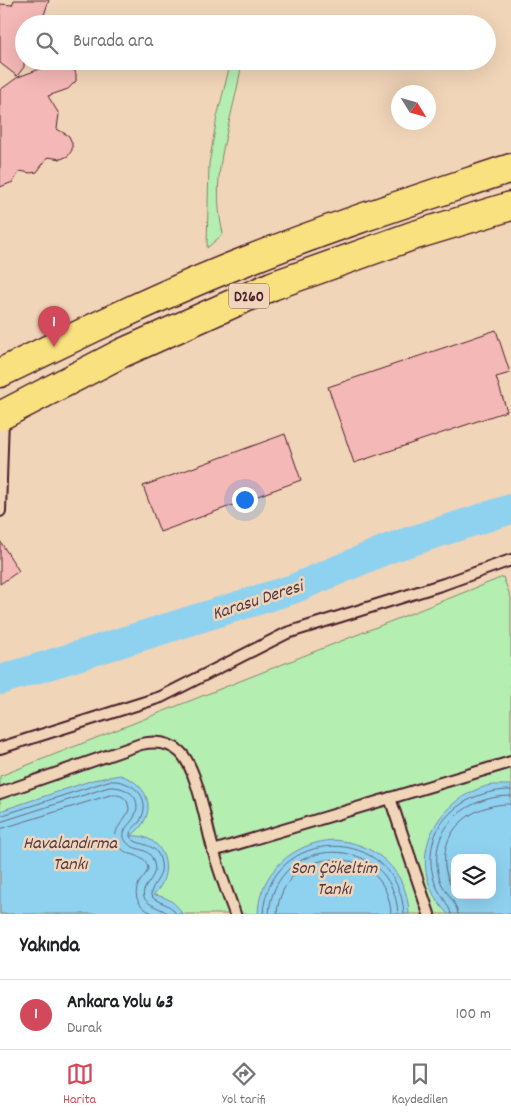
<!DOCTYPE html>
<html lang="tr">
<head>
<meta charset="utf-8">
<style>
  :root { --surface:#fff; --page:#f6f6f6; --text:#202124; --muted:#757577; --line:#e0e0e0; --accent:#d1495b }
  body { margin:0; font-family:Dekko,sans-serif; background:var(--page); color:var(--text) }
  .controls { position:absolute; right:15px; bottom:15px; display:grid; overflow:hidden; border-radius:10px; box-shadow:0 5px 20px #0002 }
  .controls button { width:45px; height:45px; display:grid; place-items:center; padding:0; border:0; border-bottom:1px solid var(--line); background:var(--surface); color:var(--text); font:25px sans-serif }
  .compass { position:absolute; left:391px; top:85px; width:45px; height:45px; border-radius:50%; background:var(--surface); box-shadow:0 5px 20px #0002; rotate:127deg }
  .you { position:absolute; left:244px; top:499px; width:18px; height:18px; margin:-12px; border:4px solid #fff; border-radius:50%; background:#1a73e8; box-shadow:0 0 0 8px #1a73e833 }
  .badge { display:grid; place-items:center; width:32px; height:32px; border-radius:50%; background:var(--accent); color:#fff; font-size:16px; font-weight:700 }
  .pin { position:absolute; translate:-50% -41px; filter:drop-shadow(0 1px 2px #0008) }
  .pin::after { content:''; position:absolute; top:26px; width:18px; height:15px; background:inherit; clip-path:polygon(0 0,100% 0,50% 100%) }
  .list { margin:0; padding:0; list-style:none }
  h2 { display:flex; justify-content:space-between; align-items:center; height:65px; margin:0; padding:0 20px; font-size:21px }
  h2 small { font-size:16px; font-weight:400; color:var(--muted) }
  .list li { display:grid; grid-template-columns:32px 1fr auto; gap:15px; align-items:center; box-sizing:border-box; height:70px; padding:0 20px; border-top:1px solid var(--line) }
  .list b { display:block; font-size:19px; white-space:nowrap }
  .list p { margin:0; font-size:16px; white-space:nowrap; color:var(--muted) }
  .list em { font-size:16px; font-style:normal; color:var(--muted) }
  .icon { flex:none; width:28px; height:28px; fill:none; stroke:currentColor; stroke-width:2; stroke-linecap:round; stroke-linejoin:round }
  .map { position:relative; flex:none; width:511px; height:914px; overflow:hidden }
  .search { position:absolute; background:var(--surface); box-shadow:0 5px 20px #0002; left:15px; right:15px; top:15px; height:55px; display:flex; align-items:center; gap:12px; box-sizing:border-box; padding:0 18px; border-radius:28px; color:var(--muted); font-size:19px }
  .sheet { height:135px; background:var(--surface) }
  nav { display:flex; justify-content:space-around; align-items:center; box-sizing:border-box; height:70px; border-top:1px solid var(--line); background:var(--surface); font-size:14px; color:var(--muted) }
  nav a { display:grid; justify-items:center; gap:2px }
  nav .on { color:var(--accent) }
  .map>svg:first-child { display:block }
  .green { fill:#b5eeb1; stroke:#80866e; fill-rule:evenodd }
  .water { fill:#8fd2f0; stroke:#738aa1; fill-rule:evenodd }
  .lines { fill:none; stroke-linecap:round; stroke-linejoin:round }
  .shore { stroke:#66677a; stroke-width:1 }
  .river { stroke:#8fd2f0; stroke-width:30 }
  .building { fill:#f4b8b6; stroke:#4a1f2b }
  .lane-casing { stroke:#4a1f2b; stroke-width:14 }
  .highway-casing { stroke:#4a1f2b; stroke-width:31 }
  .lane { stroke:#f1d5b8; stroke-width:10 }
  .highway { stroke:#fae180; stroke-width:28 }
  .labels { text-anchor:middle; stroke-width:5; stroke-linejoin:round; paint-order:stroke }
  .shield { fill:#f1d5b8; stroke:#7c5655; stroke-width:1 }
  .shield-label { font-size:15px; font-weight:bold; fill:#4a1f2b }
  .water-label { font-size:18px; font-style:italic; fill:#543a49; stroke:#f1d5b8 }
</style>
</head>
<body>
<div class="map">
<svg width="511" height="914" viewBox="0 0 511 914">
  <rect width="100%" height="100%" fill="#f1d5b8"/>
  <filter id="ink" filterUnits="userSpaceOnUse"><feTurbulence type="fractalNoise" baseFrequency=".02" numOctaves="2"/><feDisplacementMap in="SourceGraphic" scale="10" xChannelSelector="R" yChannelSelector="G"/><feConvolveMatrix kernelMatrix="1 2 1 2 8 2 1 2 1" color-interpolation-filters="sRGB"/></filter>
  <g filter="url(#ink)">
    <g class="green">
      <path d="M231 61H242C233 124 208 169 223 234L207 248 209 164 217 117Z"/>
      <path d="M503 577 511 598V914H0V776ZM455 858H492V895H455Z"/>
    </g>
    <g class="water">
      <path d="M120 775C152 785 158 816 131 836 165 833 177 874 153 895 166 896 176 902 182 914H0V811L93 780Z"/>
      <path d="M491 785H511V914H448C402 867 431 799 491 785ZM455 858H492V895H455Z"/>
      <path d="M333 840C375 842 408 871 409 914H258C259 872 293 843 333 840Z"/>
    </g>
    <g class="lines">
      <g class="shore">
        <path d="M0 816 108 781C130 779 154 796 140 821 136 827 129 829 130 837 139 848 157 840 161 863 164 879 150 884 151 896 158 904 170 902 176 914"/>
        <path d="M0 822 109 787C125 786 143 796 135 815 132 824 122 827 124 838 132 856 153 841 155 870 153 878 149 881 145 888 137 904 161 907 169 914"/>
        <path d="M0 829 110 795C121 794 128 797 129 809 126 822 107 831 120 847 129 859 146 851 148 869 146 875 142 878 139 883 131 898 142 910 155 914"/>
        <path d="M455 893C426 847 461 803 511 804"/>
        <path d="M263 914C268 824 399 823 404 914"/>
        <path d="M269 914C273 832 394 831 398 914"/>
        <path d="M277 914C282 841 388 841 391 914"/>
        <path d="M451 914C450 905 437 892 434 880 419 827 461 790 511 790"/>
        <path d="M458 914C457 902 444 892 440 880 425 831 464 796 511 796"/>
      </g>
      <polyline class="river" points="0,680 293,589 390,548 511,509"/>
    </g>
    <g class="building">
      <polygon points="14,0 49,0 41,24 24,24 24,67 17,76 0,63 0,4 12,5"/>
      <polygon points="59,62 67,63 73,67 76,74 76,81 68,89 48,96 59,114 57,129 69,136 72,143 72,150 68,156 61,159 48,157 37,172 30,173 20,171 13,182 0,187 0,90 18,77"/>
      <polygon points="496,330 510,373 496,377 507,411 354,463 328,387"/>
      <polygon points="285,434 301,480 160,532 143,486"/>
      <polygon points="0,541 19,571 0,584"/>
    </g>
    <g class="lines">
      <g class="lane-casing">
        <g id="lane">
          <polyline points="0,511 3,417"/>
          <polyline points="0,748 161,697 287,633 444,584 511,560"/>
          <path d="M0 793 141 744C155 741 169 742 180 752 197 767 206 825 213 849 219 871 227 892 235 914"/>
          <polyline points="390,798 429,914"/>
          <polyline points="213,851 511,762"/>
        </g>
      </g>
      <g class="highway-casing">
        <g id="highway">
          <path d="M0 373C82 333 166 292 251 259 336 225 424 197 511 168"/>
          <polyline points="0,416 122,353 272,286 412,236 511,206"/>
        </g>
      </g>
      <use href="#lane" class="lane"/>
      <use href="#highway" class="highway"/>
    </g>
  </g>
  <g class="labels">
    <rect class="shield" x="229" y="283.5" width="40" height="25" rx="4"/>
    <g class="shield-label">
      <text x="249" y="301">D260</text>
    </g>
    <g class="water-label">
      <text transform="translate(257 599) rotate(-18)" y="6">Karasu Deresi</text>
      <text x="70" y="848">Havalandırma<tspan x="70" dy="21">Tankı</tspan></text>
      <text x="334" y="873">Son Çökeltim<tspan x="334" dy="21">Tankı</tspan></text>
    </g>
  </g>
</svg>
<div class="controls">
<button><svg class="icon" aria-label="layers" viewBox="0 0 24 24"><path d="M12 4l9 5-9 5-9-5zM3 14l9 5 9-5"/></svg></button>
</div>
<svg class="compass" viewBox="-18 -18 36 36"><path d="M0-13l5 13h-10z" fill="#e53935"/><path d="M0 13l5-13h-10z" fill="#757577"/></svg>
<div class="you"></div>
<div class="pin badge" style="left:54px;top:347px">1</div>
<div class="search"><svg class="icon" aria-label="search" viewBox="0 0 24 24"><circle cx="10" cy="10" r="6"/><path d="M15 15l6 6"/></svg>Burada ara</div>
</div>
<section class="sheet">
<h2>Yakında<small></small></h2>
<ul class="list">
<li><span class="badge">1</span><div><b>Ankara Yolu 63</b><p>Durak</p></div><em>100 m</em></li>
</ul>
</section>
<nav>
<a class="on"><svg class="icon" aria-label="map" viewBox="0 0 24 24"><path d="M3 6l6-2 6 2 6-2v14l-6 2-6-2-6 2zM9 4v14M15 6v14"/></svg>Harita</a>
<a><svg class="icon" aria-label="directions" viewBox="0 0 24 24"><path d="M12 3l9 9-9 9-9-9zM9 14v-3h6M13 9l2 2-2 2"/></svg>Yol tarifi</a>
<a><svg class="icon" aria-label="saved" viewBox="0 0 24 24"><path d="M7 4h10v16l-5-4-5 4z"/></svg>Kaydedilen</a>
</nav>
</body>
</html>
